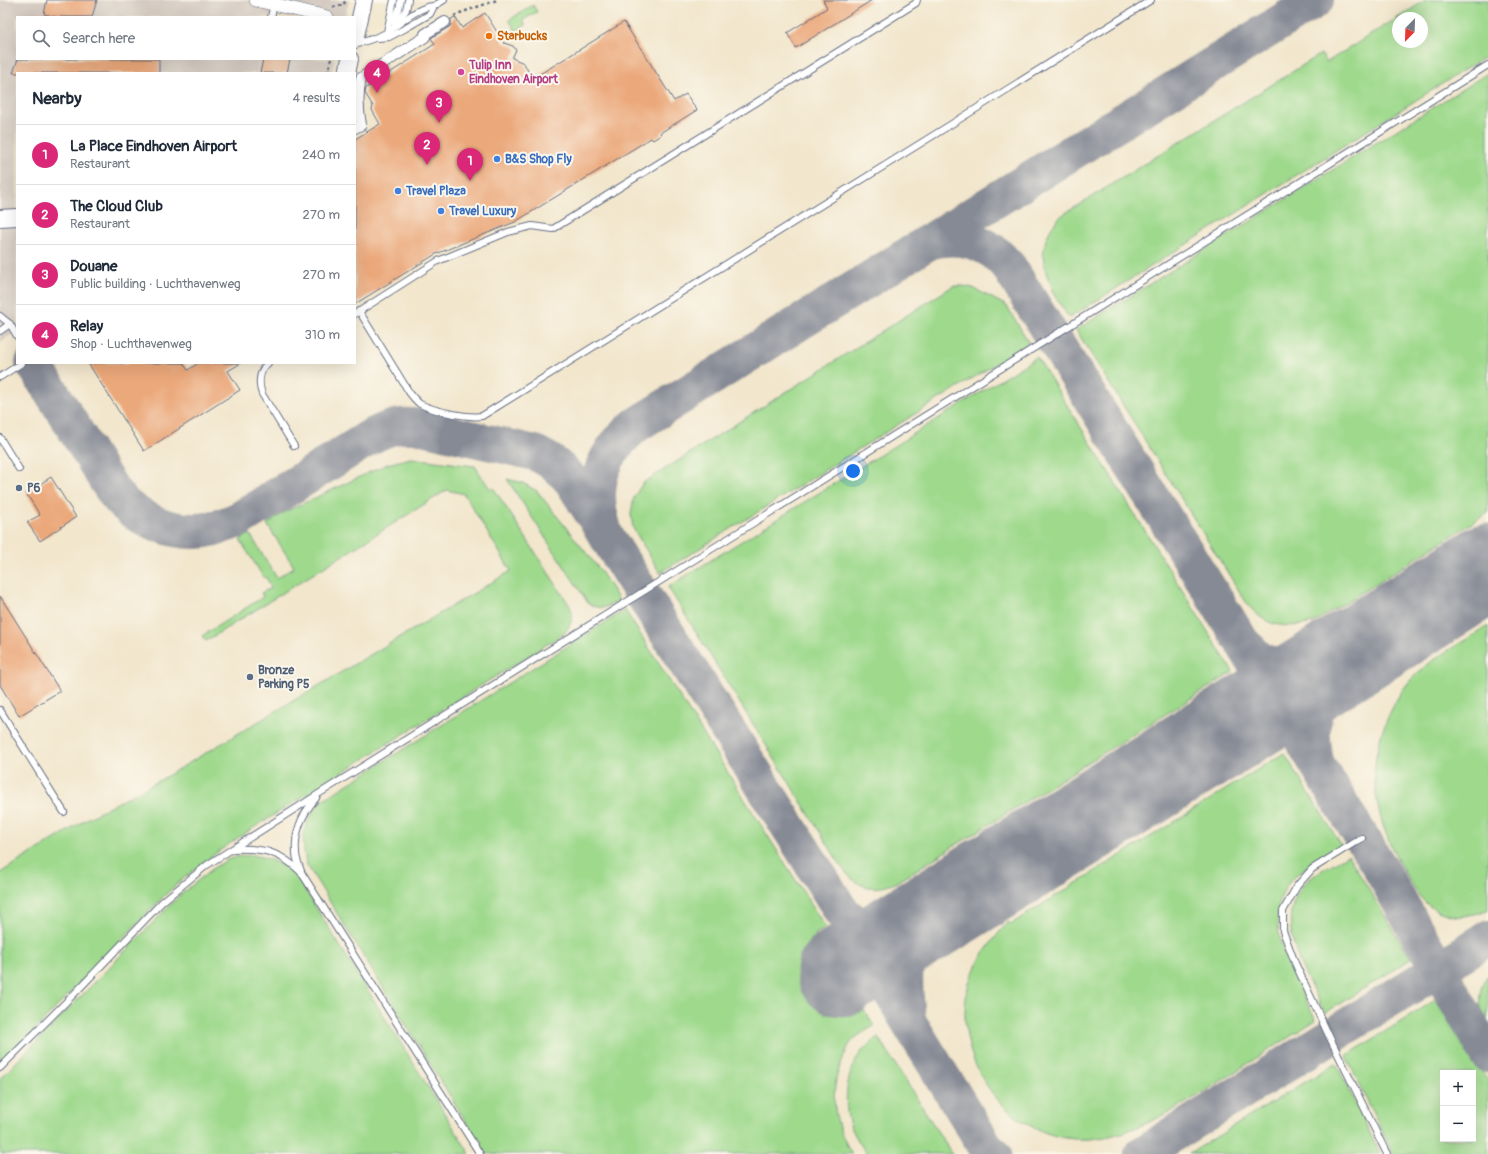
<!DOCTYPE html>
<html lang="en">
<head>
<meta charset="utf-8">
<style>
  :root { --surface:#fff; --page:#f2f2f3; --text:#1f2937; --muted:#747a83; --line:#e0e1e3; --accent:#db2777 }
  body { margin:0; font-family:Pangolin,sans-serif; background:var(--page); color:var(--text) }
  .controls { position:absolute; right:12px; bottom:12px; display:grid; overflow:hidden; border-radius:0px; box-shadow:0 4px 16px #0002 }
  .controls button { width:36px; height:36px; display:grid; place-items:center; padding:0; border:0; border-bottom:1px solid var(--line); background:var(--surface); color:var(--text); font:20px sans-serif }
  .compass { position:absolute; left:1392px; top:12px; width:36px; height:36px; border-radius:50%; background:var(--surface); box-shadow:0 4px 16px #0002; rotate:203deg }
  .you { position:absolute; left:853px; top:471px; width:14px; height:14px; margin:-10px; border:3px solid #fff; border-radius:50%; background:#1a73e8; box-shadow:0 0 0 6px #1a73e833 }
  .badge { display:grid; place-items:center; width:26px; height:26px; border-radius:50%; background:var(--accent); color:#fff; font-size:13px; font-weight:700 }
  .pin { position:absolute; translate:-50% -33px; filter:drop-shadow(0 1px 2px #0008) }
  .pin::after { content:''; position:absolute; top:21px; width:14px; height:12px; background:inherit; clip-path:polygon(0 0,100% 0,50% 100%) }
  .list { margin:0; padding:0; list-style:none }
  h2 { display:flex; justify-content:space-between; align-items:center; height:52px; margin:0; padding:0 16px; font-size:17px }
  h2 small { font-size:13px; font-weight:400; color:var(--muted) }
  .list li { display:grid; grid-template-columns:26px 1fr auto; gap:12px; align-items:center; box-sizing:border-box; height:60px; padding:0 16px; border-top:1px solid var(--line) }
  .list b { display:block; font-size:15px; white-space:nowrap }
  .list p { margin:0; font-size:13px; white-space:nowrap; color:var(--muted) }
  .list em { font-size:13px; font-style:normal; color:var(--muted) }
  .icon { flex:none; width:22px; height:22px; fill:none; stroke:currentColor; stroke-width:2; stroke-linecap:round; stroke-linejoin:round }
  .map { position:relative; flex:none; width:1488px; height:1154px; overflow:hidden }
  .search { position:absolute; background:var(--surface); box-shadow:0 4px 16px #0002; left:16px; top:16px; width:340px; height:44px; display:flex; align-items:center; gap:10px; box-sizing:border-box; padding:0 14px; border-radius:0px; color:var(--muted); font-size:15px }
  .panel { position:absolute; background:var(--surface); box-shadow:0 4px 16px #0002; left:16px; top:72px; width:340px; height:292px; border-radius:0px }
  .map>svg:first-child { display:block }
  .industrial { fill:#cec2b9 }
  .green { fill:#9ed98c; stroke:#5c8475; fill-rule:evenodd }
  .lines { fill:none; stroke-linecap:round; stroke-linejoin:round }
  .taxiway { stroke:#868a95; stroke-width:36 }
  .runway { stroke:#868a95; stroke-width:89 }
  .building { fill:#eba87a }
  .service-casing { stroke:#666f84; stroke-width:8 }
  .pedestrian-casing { stroke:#666f84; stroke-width:12 }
  .minor-casing { stroke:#666f84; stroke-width:14 }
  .tertiary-casing { stroke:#666f84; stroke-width:18 }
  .path { stroke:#666f84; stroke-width:2.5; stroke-dasharray:3 3; stroke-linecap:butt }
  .service { stroke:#fff; stroke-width:6 }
  .pedestrian { stroke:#fff; stroke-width:10 }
  .minor { stroke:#fff; stroke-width:13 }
  .tertiary { stroke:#fff; stroke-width:16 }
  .food-dot { fill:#e8710a; stroke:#fbf7ec; stroke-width:1.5 }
  .hotel-dot { fill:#d1479c; stroke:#fbf7ec; stroke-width:1.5 }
  .shop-dot { fill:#3f7fe0; stroke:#fbf7ec; stroke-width:1.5 }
  .service-dot { fill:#5c6f8a; stroke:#fbf7ec; stroke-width:1.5 }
  .labels { text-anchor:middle; stroke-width:4; stroke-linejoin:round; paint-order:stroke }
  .food-label { font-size:12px; font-weight:bold; fill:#c56008; stroke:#fbf7ec; text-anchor:start }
  .hotel-label { font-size:12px; font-weight:bold; fill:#b23c85; stroke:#fbf7ec; text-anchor:start }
  .shop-label { font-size:12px; font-weight:bold; fill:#366cbe; stroke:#fbf7ec; text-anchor:start }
  .service-label { font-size:12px; font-weight:bold; fill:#4e5e75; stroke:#fbf7ec; text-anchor:start }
</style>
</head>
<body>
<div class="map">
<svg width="1488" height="1154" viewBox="0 0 1488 1154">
  <rect width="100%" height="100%" fill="#fbf7ec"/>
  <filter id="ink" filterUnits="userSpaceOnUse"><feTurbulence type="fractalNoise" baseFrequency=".025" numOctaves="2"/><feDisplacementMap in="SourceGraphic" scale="8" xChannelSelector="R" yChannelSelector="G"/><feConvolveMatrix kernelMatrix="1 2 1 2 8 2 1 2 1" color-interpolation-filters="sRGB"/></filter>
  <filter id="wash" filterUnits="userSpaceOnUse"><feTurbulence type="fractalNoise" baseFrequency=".012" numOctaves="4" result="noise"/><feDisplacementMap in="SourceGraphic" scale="16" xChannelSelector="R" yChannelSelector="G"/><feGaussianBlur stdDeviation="0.9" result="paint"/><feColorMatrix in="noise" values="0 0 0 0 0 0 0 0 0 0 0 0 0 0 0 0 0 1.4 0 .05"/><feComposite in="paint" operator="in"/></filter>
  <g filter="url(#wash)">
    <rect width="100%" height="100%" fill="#f2e6cc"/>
    <polygon class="industrial" points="0,0 349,0 345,17 17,17 17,59 335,59 331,73 17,73 17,331 0,342"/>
    <g class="green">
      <path d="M1426 0H1488V55L1069 318 1051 290 1053 289C1040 264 1039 243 1057 220 1060 216 1067 212 1072 209L1321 54 1327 62ZM1398 18H1422V42H1398Z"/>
      <polygon points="533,5 537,12 523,20 526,25 516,31 509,20"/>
      <path d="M1488 73V513L1313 623C1284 629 1264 627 1246 602L1076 330Z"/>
      <polygon points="953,286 963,286 973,288 1007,306 1029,343 660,573 633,528 631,514 634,497 643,483"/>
      <path d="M1037 357 1233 672 895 883C871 893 856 887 841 866L668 587Z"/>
      <path d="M411 458 475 466 490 489 493 487 570 606C575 617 571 624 565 633L250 830C219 850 191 871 164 896L24 1041 0 1063V873L87 819 162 779 511 571 464 494 447 490 206 641 202 636 263 597 261 593 271 588 266 577 264 578 240 540 250 534 277 578 294 567 267 524 285 512 387 464Z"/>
      <path d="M507 479 523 483 537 491 600 570 619 600C606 608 601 611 588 603Z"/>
      <path d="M625 610 826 928 815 934 817 937 813 940 859 1013 864 1010 874 1026C867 1030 859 1034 853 1040 848 1045 845 1054 842 1061 828 1093 834 1125 852 1154H486L307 865C299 838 304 819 324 799Z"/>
      <path d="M1488 626V910C1477 913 1461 919 1450 915 1443 913 1433 910 1428 905 1418 897 1412 884 1405 873 1386 840 1373 806 1375 767 1376 744 1386 719 1397 699 1416 664 1456 647 1488 626Z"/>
      <path d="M1284 753 1341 845C1327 854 1302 868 1291 880 1257 921 1297 982 1316 1020 1285 1040 1255 1059 1224 1079 1190 1101 1146 1129 1105 1137 1021 1154 952 1072 967 992 972 965 991 942 1008 922L1011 924Z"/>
      <path d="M253 855C274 859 287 866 300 882L470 1154H2L0 1152V1079L181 894 215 867 229 859 241 856Z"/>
      <path d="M1348 855 1411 959 1325 1013C1308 979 1277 932 1297 895 1299 891 1301 887 1304 884 1316 872 1333 864 1348 855Z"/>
      <path d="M1488 974V1029C1478 1010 1478 992 1488 974Z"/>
      <path d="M1437 999 1488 1081V1154H1393L1346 1056ZM1443 1073H1473V1139H1443Z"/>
      <path d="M878 1037 952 1154H867C860 1144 853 1133 849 1122 843 1099 847 1070 862 1051 866 1046 873 1041 878 1037Z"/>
      <polygon points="1336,1063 1380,1154 1189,1154"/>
    </g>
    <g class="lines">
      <g class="taxiway">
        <path d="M928 242C949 236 972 238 991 250 998 254 1004 262 1009 267L1278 700 1379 866 1488 1055"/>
        <path d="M33 363C51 391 68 418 85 446 95 462 105 480 116 495 136 520 174 535 206 530 218 528 228 524 238 520L372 436C392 426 400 424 422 427L535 453C552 461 561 468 573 483L869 955 908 1021 986 1147 994 1154"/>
        <path d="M603 526C590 484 603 452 636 425L1316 0"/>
        <polyline points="1247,647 1259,659 1281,669 1308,673 1349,655"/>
        <path d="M1316 761C1311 736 1311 714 1322 690 1327 679 1341 666 1349 655"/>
        <path d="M841 911C846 915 850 919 856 923 885 941 910 926 937 913 931 921 921 930 916 939 901 966 905 989 908 1018"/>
        <polyline points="1142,1154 1488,938"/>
      </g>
      <polyline class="runway" points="841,972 1488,568"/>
    </g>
    <g id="blocks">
      <g class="building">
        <polygon points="47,0 97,0 92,17 57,17 44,14"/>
        <polygon points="823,0 872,0 796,48 787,33 827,8"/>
        <polygon points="485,13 504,43 513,46 516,50 512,58 524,63 532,79 624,22 674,101 686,94 697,110 660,133 661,135 653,140 651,138 515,222 436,254 355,304 355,139 380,124 372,110 373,106 365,93 366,88 435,44 431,38 449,27 451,25 451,19 455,17 462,28"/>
        <polygon points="18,59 159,59 159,73 13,73"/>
        <polygon points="263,59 290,59 287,73 260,73"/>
        <polygon points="88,363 183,363 188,370 198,363 241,363 228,371 240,390 144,451"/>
        <polygon points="51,477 76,517 40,541 27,522 40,515 26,493"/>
        <polygon points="0,596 60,691 19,716 0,685"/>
      </g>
    </g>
  </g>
  <g filter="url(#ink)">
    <use href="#blocks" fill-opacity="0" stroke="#666f84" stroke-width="1"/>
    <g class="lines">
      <g class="service-casing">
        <g id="service">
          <polyline points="271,17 274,4"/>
          <polyline points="393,22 399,9 401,0"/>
          <polyline points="397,22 406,10 408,0"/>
          <polyline points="387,32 394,0"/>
          <polyline points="378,38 389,37 406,28 430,14 434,6 444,0"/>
          <path d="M356 44C367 41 376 38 386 33 401 24 416 7 434 6"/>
          <path d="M359 311 409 392C412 396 416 401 420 404 434 411 466 418 482 416L1151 0"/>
          <polyline points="355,314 438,261 508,232 532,226 553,229 916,3 917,0"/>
          <polyline points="0,316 10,324 17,336"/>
          <polyline points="0,331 10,324"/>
          <path d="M268 363C259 371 258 383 262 394L294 446"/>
          <polyline points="0,377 22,363"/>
          <polyline points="0,438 19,469"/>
          <polyline points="0,710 64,812"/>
          <polyline points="1362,838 1312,869 1297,886 1283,911 1283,931 1295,963 1329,1036 1387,1154"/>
          <path d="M233 849C263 848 279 851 301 872L480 1154"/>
          <path d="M301 871C299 865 296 859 296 853 294 831 302 814 316 798"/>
          <polyline points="0,1068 76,992 162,902 207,865 320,793 1488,65"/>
        </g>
      </g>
      <g class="pedestrian-casing">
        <path id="pedestrian" d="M355 128 361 125C358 109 357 94 361 78L425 37V34L445 22"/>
      </g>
      <g class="minor-casing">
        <polyline id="minor" points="256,0 327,17"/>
      </g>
      <g class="tertiary-casing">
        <g id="tertiary">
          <polyline points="355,40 364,0"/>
          <polyline points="347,73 350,59"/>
          <polyline points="0,218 17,217"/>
        </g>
      </g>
      <g class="path">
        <polyline points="333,7 344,5 345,0"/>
        <polyline points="454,16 460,13 497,0"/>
        <polyline points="328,73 331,59"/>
      </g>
      <use href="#service" class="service"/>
      <use href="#pedestrian" class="pedestrian"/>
      <use href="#minor" class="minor"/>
      <use href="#tertiary" class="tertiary"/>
    </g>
  </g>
  <circle class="food-dot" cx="489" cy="36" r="4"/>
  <circle class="hotel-dot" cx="461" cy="72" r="4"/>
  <g class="shop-dot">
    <circle cx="497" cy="159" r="4"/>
    <circle cx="398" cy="191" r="4"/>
    <circle cx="441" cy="211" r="4"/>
  </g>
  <g class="service-dot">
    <circle cx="19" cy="488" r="4"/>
    <circle cx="250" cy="677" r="4"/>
  </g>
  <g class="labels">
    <g class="food-label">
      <text x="497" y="40">Starbucks</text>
    </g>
    <g class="hotel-label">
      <text x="469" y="69">Tulip Inn<tspan x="469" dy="14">Eindhoven Airport</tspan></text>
    </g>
    <g class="shop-label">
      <text x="505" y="163">B&amp;S Shop Fly</text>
      <text x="406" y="195">Travel Plaza</text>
      <text x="449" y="215">Travel Luxury</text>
    </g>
    <g class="service-label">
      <text x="27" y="492">P6</text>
      <text x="258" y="674">Bronze<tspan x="258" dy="14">Parking P5</tspan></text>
    </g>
  </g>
</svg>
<div class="controls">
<button>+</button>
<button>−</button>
</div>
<svg class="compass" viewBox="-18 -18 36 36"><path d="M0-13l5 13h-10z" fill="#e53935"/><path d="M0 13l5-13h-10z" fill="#747a83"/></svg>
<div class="you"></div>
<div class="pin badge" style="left:470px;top:181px">1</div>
<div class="pin badge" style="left:427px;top:165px">2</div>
<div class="pin badge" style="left:439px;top:123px">3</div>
<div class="pin badge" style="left:377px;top:93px">4</div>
<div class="search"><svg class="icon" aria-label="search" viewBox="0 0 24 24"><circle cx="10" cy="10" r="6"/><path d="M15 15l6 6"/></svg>Search here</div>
<section class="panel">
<h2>Nearby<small>4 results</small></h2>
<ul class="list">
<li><span class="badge">1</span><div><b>La Place Eindhoven Airport</b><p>Restaurant</p></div><em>240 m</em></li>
<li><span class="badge">2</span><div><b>The Cloud Club</b><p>Restaurant</p></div><em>270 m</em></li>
<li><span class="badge">3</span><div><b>Douane</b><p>Public building · Luchthavenweg</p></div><em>270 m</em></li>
<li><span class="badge">4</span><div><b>Relay</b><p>Shop · Luchthavenweg</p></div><em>310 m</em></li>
</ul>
</section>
</div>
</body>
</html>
